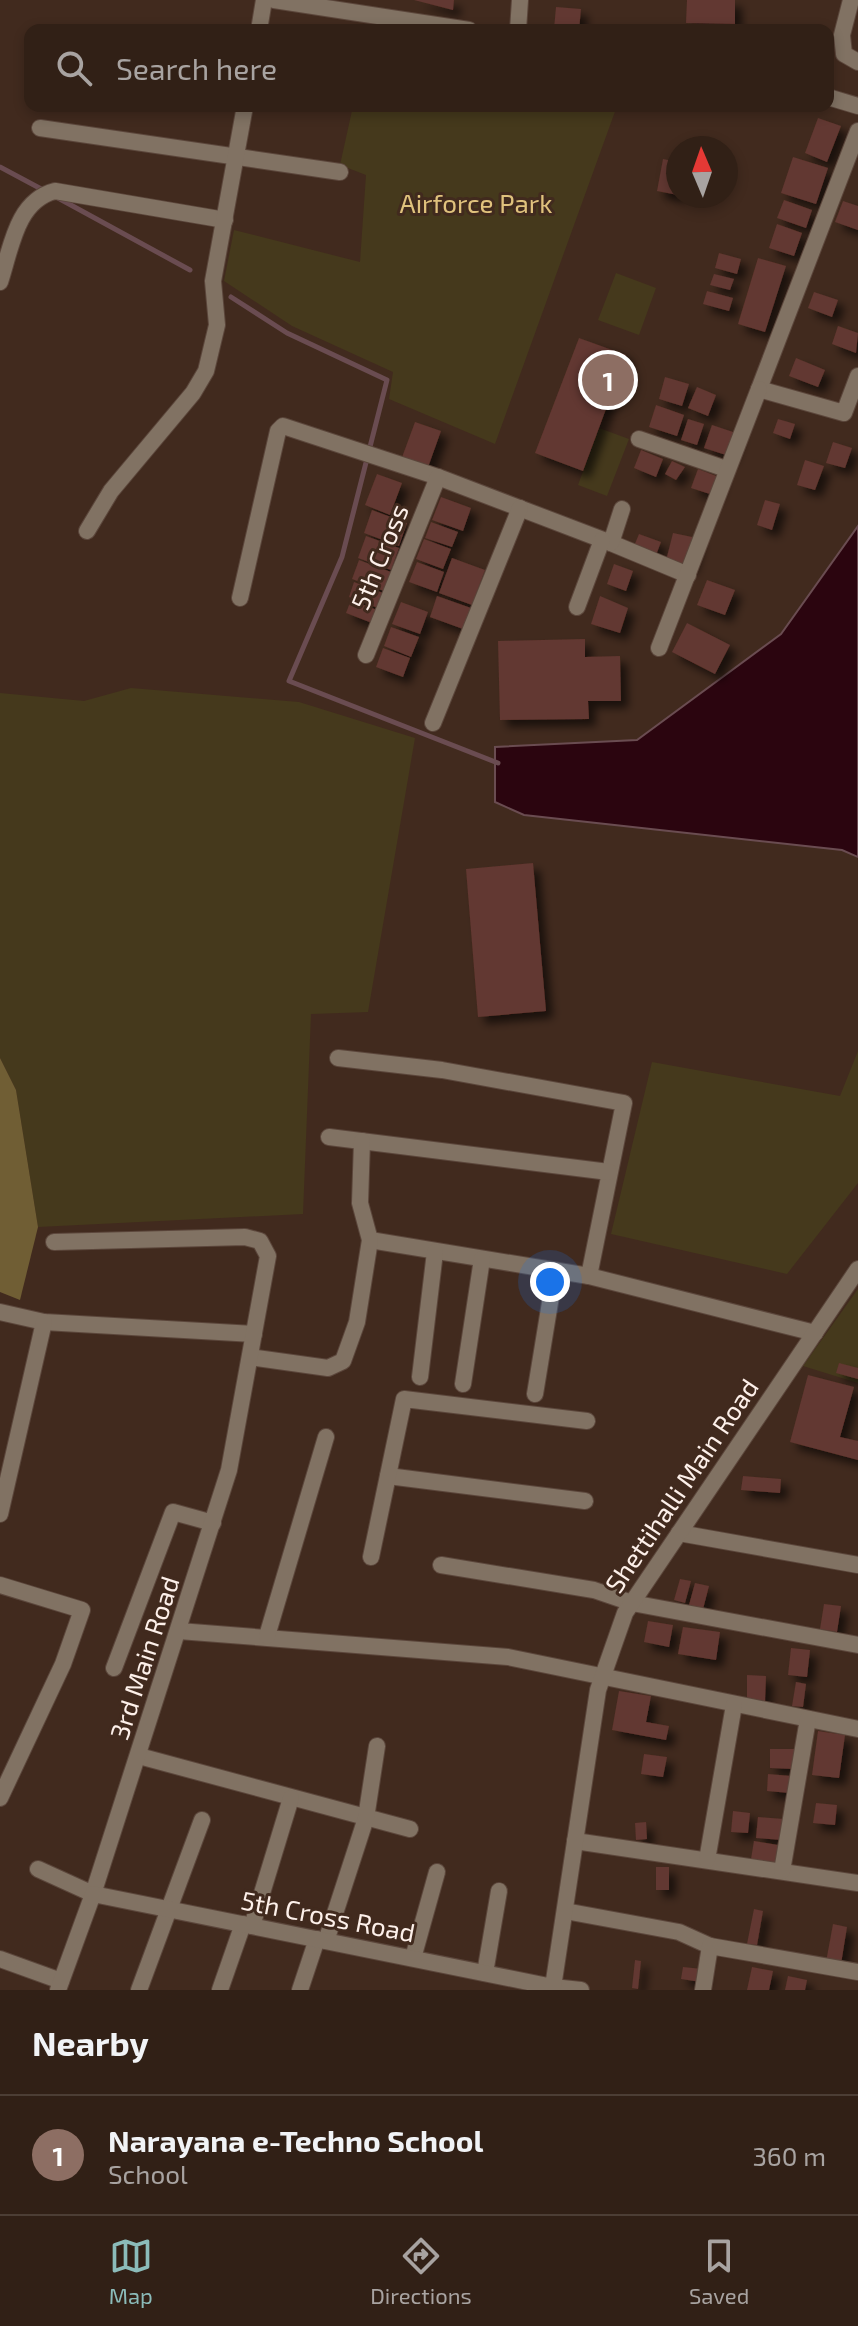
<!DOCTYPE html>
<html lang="en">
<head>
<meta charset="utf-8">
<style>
  :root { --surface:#312016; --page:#3d2d23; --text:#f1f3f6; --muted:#a8a3a1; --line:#4c3e35; --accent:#8bbbb9 }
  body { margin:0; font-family:"Exo 2",sans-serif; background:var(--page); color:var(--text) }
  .compass { position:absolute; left:666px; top:136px; width:72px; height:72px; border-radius:50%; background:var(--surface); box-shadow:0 4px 12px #0003; rotate:358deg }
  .you { position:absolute; left:550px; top:1282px; width:28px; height:28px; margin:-20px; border:6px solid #fff; border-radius:50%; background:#1a73e8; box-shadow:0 0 0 12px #1a73e833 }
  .badge { display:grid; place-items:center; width:52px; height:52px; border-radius:50%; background:var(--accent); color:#fff; font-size:26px; font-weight:700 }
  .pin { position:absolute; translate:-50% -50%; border:4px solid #fff; box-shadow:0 2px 8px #0006 }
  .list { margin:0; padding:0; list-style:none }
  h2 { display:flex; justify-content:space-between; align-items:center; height:104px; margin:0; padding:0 32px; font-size:34px }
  h2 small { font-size:26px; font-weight:400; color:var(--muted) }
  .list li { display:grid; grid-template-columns:52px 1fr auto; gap:24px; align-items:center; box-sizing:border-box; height:120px; padding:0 32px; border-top:2px solid var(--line) }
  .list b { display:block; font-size:30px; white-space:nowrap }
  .list p { margin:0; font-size:26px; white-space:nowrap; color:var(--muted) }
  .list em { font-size:26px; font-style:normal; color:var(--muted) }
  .icon { flex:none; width:44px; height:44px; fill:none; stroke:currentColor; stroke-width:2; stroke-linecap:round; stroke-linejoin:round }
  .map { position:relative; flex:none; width:858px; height:1990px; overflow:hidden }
  .search { position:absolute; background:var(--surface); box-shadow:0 4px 12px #0003; left:24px; right:24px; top:24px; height:88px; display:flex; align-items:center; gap:20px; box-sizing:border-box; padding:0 28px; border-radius:16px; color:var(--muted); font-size:30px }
  .sheet { height:224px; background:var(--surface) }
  nav { display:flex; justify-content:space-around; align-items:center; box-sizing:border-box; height:112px; border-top:2px solid var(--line); background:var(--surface); font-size:22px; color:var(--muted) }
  nav a { display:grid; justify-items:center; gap:4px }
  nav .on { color:var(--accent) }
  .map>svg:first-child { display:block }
  .green { fill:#45391c }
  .forest { fill:#705e34 }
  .water { fill:#2b050f; stroke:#6a4c51; stroke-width:2 }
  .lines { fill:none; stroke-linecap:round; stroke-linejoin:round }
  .stream { stroke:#6a4c51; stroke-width:5 }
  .building { fill:#623730; filter:url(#shadow) }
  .minor-casing { stroke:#5b463b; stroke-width:18 }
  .tertiary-casing { stroke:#5b463b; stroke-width:18 }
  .minor { stroke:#817263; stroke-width:16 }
  .tertiary { stroke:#817263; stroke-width:16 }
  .labels { text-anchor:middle; stroke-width:6; stroke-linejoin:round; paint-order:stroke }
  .park-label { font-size:26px; fill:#e0c27d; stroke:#412a1e }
  .street-label { font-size:26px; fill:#fdf0ea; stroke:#412a1e }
</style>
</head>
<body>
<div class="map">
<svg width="858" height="1990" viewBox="0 0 858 1990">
  <defs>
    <filter id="shadow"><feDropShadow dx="7" dy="7" stdDeviation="4" flood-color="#0009"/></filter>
  </defs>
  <rect width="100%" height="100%" fill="#412a1e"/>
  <g class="green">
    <polygon points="353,106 617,106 495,444 389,399 393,372 292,326 224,281 234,230 360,262 366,175 340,165"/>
    <polygon points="616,273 656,288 639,335 598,320"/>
    <polygon points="599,428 629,439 607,496 578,485"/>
    <polygon points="131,688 299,702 415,738 368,1012 311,1014 303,1214 38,1227 16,1090 0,1058 0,693 84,701"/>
    <polygon points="858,1051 858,1183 787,1274 611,1234 652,1062 840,1096"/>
    <polygon points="858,1289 858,1383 803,1366"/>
  </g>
  <polygon class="forest" points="0,1058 16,1090 38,1227 20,1300 0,1292"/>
  <polygon class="water" points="858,526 858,857 842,850 524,815 495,802 495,747 637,740 781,634"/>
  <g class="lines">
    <g class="stream">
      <polyline points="0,167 45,191"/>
      <polyline points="58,198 190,270"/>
      <polyline points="231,297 287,333 387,380 342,557 289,681 498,763"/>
    </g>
  </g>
  <g class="building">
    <polygon points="414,0 454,0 453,10"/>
    <polygon points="687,0 735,0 735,24 686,23"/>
    <polygon points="556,7 581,9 579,30 554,29"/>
    <polygon points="818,118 841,126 827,162 805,153"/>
    <polygon points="793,157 828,168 816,204 781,193"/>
    <polygon points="663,159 678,162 678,195 657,191"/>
    <polygon points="784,200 812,210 806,228 777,218"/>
    <polygon points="843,201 858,206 858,230 835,222"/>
    <polygon points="777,224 802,233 794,256 769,248"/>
    <polygon points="719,253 741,259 737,274 715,268"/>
    <polygon points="758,258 786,266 765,332 738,324"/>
    <polygon points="714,274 734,279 730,290 710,285"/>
    <polygon points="707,291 733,298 729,311 703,304"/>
    <polygon points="814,292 838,300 832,317 808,308"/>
    <polygon points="838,326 858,333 856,353 832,344"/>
    <polygon points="579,338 626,355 583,471 535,453"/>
    <polygon points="796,358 825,370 818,387 789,376"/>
    <polygon points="665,377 689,384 682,406 659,399"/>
    <polygon points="697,387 716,395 708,416 688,408"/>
    <polygon points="656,405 684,415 677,436 649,427"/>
    <polygon points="688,419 704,424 697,445 681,440"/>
    <polygon points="778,419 795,424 790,439 773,433"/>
    <polygon points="415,422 441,431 427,470 401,460"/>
    <polygon points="712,425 736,433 729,456 704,448"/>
    <polygon points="833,442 852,448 845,468 826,463"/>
    <polygon points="641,450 663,459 656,477 634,468"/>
    <polygon points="805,460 824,466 815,490 797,485"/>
    <polygon points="672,461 685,467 676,480 665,474"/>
    <polygon points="698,469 719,477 713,495 691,488"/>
    <polygon points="377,474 402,483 390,515 365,505"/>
    <polygon points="441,497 471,508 463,531 432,520"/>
    <polygon points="765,500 780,504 772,530 757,525"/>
    <polygon points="372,510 407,523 399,546 364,533"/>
    <polygon points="431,522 458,532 452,547 425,538"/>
    <polygon points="673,533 697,538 690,567 666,561"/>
    <polygon points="639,534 661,542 656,555 634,546"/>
    <polygon points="366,536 399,548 391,570 358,558"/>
    <polygon points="424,539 451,549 443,569 416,559"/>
    <polygon points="452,558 485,570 472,605 439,593"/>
    <polygon points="359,560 391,572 384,591 352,579"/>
    <polygon points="417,562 444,572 437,592 409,582"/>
    <polygon points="614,564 633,571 626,591 607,584"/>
    <polygon points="707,580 735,590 725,615 697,605"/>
    <polygon points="354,582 383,593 378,608 349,597"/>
    <polygon points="437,596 471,608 463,629 430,617"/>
    <polygon points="600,596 628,608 620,633 591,624"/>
    <polygon points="351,600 377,610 372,623 346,613"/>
    <polygon points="401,602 428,612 420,634 392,624"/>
    <polygon points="687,623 730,645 715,674 672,652"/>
    <polygon points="391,627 419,637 411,657 384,646"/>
    <polygon points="585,639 585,657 620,656 621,701 588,701 589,719 500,720 498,641"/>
    <polygon points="383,648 410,658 403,677 376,667"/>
    <polygon points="533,863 546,1011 478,1017 466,869"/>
    <polygon points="839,1363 858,1368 858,1379 836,1373"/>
    <polygon points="808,1375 854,1387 840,1437 858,1441 858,1460 790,1442"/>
    <polygon points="743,1476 781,1479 780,1493 741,1490"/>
    <polygon points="680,1579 691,1581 685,1603 674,1600"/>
    <polygon points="695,1583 709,1586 703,1609 689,1605"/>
    <polygon points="824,1604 841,1606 837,1632 820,1629"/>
    <polygon points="648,1621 673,1625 669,1647 644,1642"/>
    <polygon points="683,1627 720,1632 716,1660 678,1654"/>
    <polygon points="791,1648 810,1650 807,1677 788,1675"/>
    <polygon points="747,1675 766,1676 765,1702 747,1701"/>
    <polygon points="796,1682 806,1684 803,1707 792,1706"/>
    <polygon points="619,1691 651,1696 646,1722 669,1726 666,1740 612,1730"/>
    <polygon points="818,1731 845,1735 839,1778 812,1775"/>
    <polygon points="770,1749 795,1749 794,1769 770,1768"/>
    <polygon points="644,1754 667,1757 663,1777 641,1774"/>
    <polygon points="768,1774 791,1776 790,1793 767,1791"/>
    <polygon points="816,1803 837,1805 835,1825 813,1823"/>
    <polygon points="733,1811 750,1813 748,1833 731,1832"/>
    <polygon points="758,1817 784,1819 782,1840 756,1838"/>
    <polygon points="646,1822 647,1839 636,1840 635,1823"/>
    <polygon points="754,1841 778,1845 775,1863 751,1859"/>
    <rect x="656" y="1867" width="13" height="23"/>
    <polygon points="754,1909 763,1911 757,1945 747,1944"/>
    <polygon points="833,1924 847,1927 841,1964 826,1962"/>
    <polygon points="635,1960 641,1961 638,1989 632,1988"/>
    <polygon points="683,1967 702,1969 701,1982 681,1979"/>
    <polygon points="752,1967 773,1971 769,1990 747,1990"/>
    <polygon points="788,1976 807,1980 805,1990 785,1990"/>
  </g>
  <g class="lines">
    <g class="minor-casing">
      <g id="minor">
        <polyline points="851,0 842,35 844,54 858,62"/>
        <polyline points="259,30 264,0"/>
        <polyline points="518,30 520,0"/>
        <polyline points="40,128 340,172"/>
        <polyline points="858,131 759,389 844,413 858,376"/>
        <path d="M0 282C11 249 16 201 55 191L225 220"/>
        <polyline points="639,439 726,469"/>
        <polyline points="87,531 111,491 193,393 206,371 217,325 213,281 245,106"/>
        <polyline points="611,543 688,575"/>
        <polyline points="240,598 278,431 283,426 438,477 611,543 622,509"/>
        <polyline points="577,607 602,540"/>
        <polyline points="659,648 759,389"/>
        <polyline points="366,655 438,477"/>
        <polyline points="433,723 520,508"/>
        <polyline points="338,1058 442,1070 624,1103 589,1276"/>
        <polyline points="329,1137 609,1172"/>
        <polyline points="370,1240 589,1276 815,1333"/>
        <polyline points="0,1312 44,1322 254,1334"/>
        <polyline points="250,1357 328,1368 343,1361 357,1322 370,1240 360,1203 362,1141"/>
        <polyline points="420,1377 435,1252"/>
        <polyline points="463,1384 482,1259"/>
        <polyline points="535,1394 555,1272"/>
        <polyline points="388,1476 585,1501"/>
        <polyline points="0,1514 44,1322"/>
        <polyline points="679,1533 858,1565"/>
        <polyline points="371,1557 404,1399 587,1421"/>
        <polyline points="441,1565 594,1590 632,1603 858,1645"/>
        <polyline points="0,1585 82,1610 63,1664 0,1798"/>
        <polyline points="179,1631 508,1657 858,1729"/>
        <polyline points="267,1636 326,1437"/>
        <polyline points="114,1668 173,1512 213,1523"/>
        <polyline points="139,1756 410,1829"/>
        <polyline points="575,1841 858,1883"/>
        <polyline points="707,1860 734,1705"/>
        <polyline points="38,1869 93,1894 229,1470 268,1256 260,1241 245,1237 54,1242"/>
        <polyline points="782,1871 808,1719"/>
        <polyline points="565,1911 679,1932 710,1946"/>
        <polyline points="252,1926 291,1798"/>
        <polyline points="326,1941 366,1818 377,1746"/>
        <polyline points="413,1958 437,1872"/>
        <polyline points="0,1959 61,1981"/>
        <polyline points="485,1973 499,1891"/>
        <polyline points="553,1987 581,1990"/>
        <polyline points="139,1990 202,1820"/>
        <polyline points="220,1990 243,1924"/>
        <polyline points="300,1990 317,1939"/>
        <polyline points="703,1990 710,1946 858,1972"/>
      </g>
    </g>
    <g class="tertiary-casing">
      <g id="tertiary">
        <polyline points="274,0 469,30"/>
        <polyline points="828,97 858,106"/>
        <polyline points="58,1990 93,1894 553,1987 598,1690 625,1613 858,1269"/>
      </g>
    </g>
    <use href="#minor" class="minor"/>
    <use href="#tertiary" class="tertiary"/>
  </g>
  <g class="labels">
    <g class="park-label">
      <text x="476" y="213">Airforce Park</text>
    </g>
    <g class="street-label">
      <text transform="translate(380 557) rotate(-68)" y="9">5th Cross</text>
      <text transform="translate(682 1486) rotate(-56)" y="9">Shettihalli Main Road</text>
      <text transform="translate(145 1658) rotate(-72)" y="9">3rd Main Road</text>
      <text transform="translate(328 1917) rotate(11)" y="9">5th Cross Road</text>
    </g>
  </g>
</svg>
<svg class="compass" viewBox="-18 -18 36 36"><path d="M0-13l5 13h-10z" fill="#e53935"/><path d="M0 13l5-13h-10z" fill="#a8a3a1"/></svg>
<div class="you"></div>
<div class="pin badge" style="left:608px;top:380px;background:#8d6e63">1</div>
<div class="search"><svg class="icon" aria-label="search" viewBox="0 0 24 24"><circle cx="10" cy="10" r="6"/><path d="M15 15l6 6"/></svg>Search here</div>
</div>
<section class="sheet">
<h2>Nearby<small></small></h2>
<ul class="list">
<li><span class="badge" style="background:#8d6e63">1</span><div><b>Narayana e-Techno School</b><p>School</p></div><em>360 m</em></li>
</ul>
</section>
<nav>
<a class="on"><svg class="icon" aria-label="map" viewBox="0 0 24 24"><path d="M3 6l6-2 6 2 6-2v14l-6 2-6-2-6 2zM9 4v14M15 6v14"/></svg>Map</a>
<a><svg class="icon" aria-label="directions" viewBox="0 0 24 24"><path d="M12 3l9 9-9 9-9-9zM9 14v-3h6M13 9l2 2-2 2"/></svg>Directions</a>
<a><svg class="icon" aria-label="saved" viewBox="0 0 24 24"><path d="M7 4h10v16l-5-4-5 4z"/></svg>Saved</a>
</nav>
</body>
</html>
